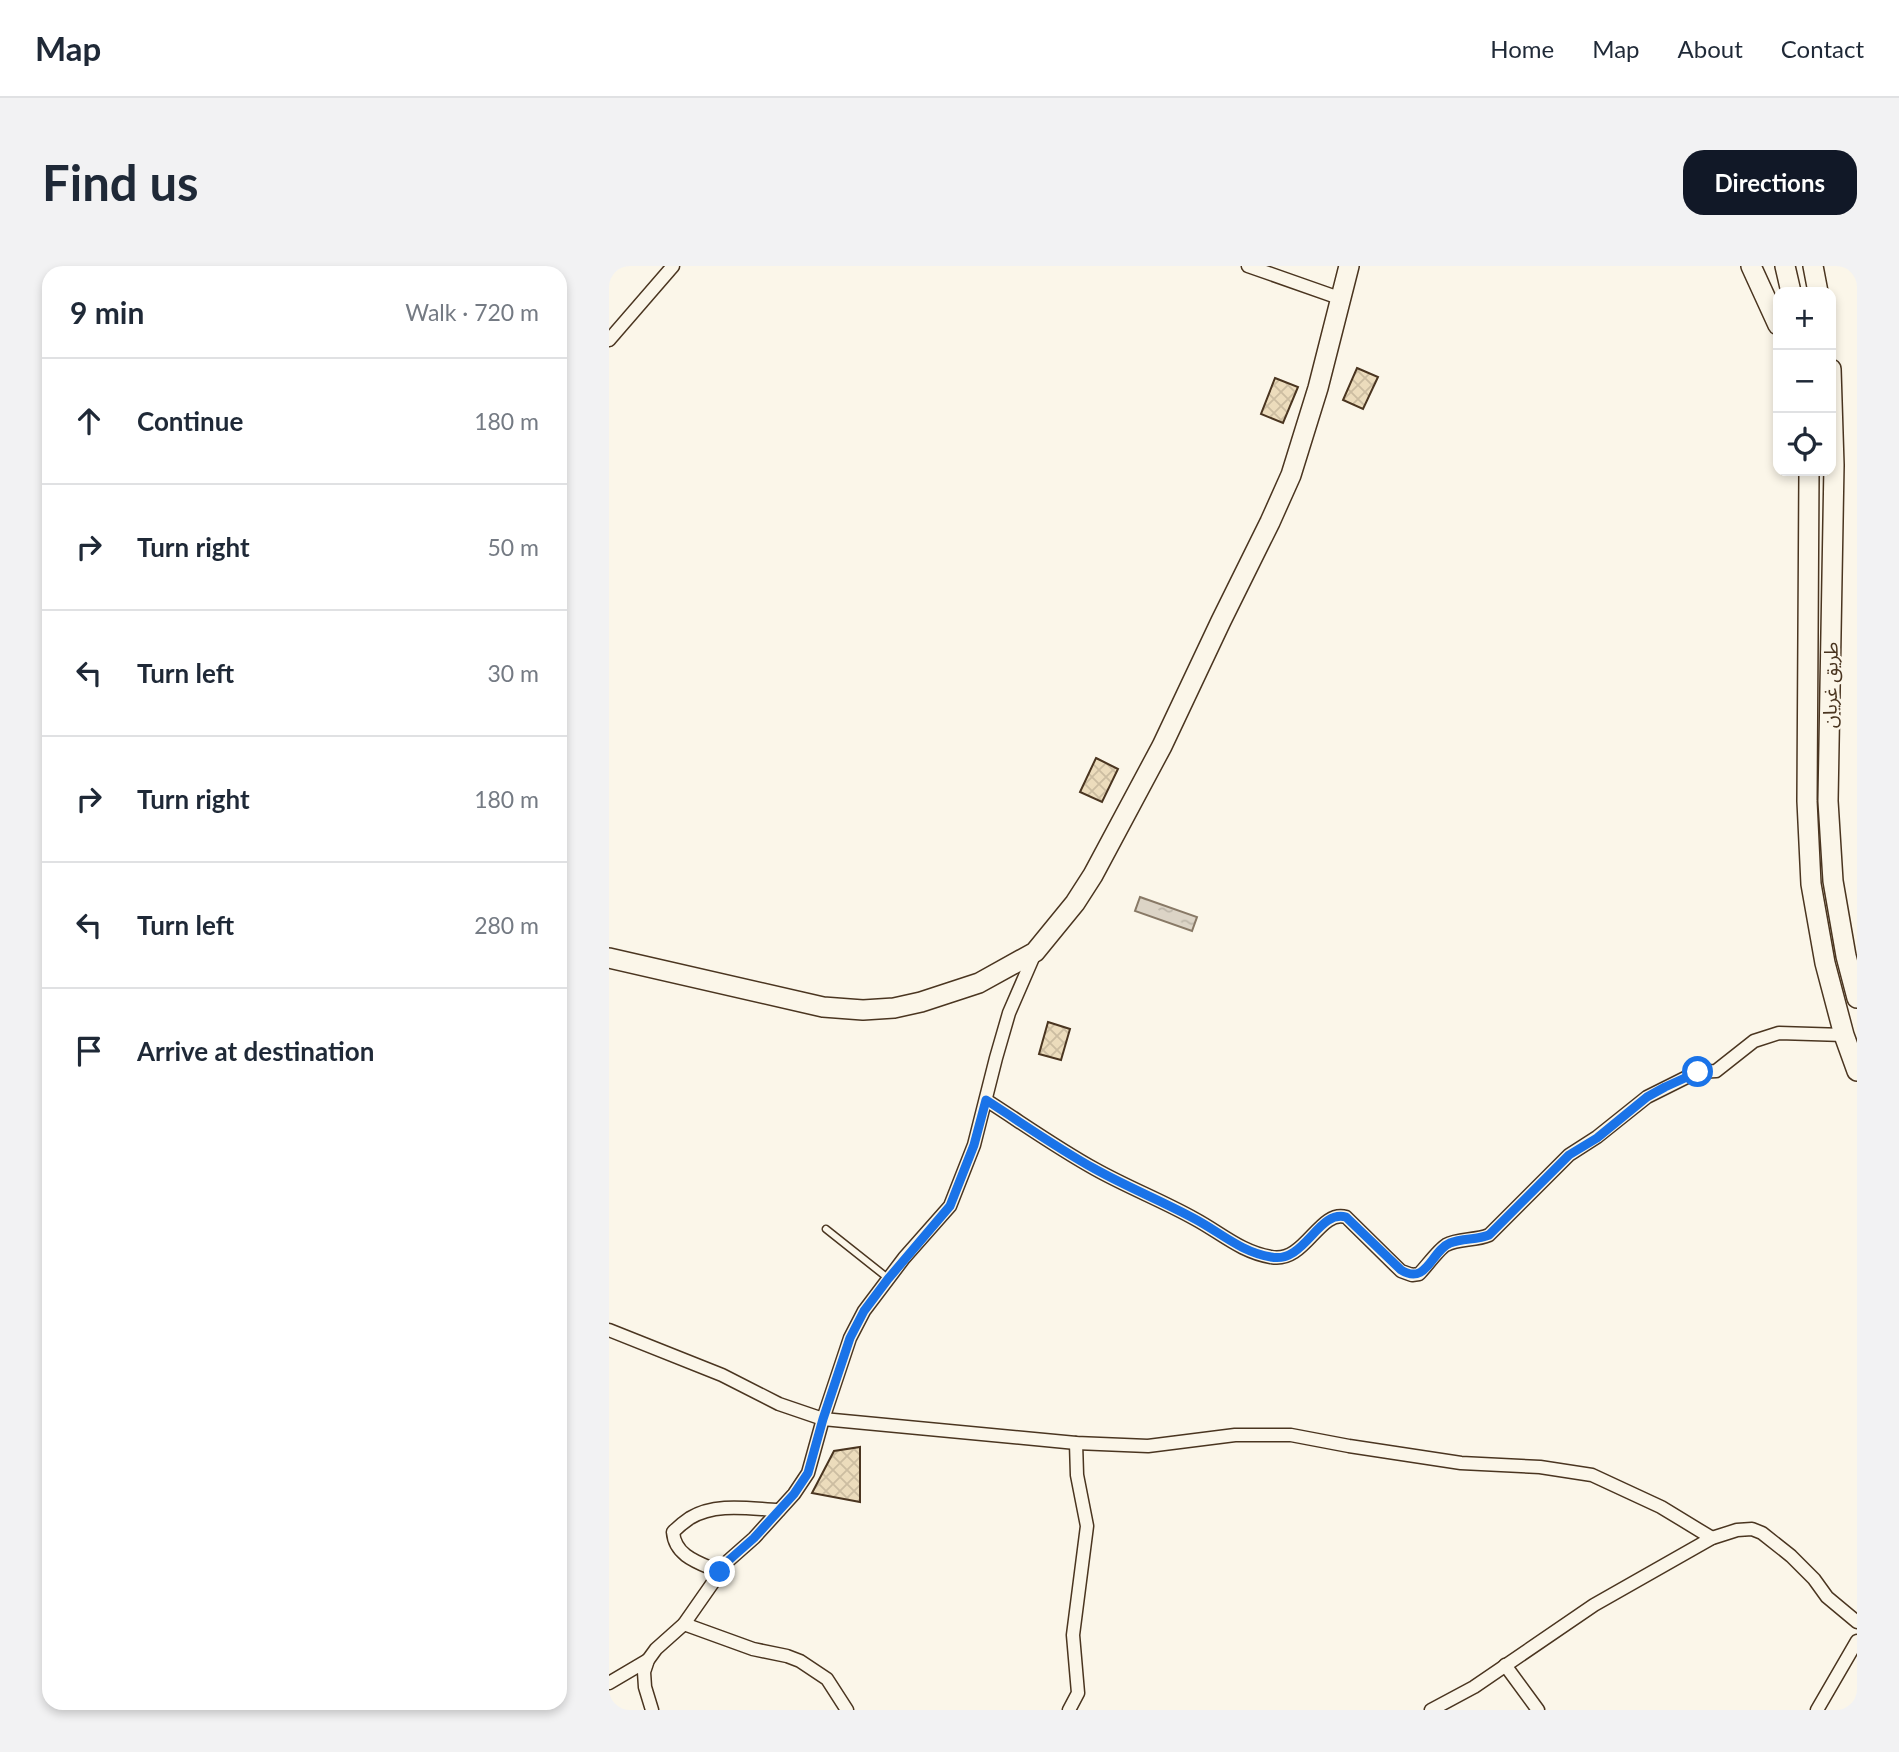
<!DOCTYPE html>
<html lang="en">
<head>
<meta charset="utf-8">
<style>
  :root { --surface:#fff; --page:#f2f2f3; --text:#1f2937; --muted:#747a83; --line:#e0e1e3; --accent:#111827 }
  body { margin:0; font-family:Lato,"Noto Sans Arabic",sans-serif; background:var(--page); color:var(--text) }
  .controls { position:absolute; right:21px; top:21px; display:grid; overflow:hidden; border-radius:14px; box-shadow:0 4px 10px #0003 }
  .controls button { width:63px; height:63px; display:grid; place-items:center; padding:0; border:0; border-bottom:2px solid var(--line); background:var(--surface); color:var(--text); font:35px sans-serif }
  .stop { position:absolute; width:21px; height:21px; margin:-16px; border:5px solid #1a73e8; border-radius:50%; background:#fff }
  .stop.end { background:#1a73e8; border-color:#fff; box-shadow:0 2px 7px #0008 }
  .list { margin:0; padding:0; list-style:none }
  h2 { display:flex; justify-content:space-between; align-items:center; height:91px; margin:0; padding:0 28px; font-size:30px }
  h2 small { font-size:23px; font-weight:400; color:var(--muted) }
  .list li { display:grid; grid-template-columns:46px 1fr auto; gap:21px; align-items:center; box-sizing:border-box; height:126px; padding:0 28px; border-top:2px solid var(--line) }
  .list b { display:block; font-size:26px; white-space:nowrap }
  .list em { font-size:23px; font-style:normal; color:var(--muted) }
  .icon { flex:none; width:38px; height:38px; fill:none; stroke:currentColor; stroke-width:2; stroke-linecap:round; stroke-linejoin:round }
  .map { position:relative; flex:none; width:1248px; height:1444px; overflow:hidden; border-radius:21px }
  header { display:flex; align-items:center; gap:42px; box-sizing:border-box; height:98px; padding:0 35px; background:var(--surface); border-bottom:2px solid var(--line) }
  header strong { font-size:33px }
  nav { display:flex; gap:38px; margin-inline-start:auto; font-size:24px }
  .intro { display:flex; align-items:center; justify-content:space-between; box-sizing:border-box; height:168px; padding:0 42px }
  h1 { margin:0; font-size:49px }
  .button { padding:18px 32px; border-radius:21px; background:var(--accent); color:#fff; font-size:24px; font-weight:700 }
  main { display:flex; gap:42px; padding:0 42px }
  aside { flex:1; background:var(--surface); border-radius:21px; box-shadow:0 4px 10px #0003 }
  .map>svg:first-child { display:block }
  .water { fill:url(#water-ripples); stroke:#887966; stroke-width:2 }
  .building { fill:url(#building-cross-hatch); stroke:#4a3520; stroke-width:2 }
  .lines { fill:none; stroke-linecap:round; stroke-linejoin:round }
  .service-casing { stroke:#4a3520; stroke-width:9 }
  .minor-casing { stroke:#4a3520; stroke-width:15 }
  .primary-casing { stroke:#4a3520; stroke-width:22 }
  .trunk-casing { stroke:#4a3520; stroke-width:22 }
  .service { stroke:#fbf6e9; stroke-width:6 }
  .minor { stroke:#fbf6e9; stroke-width:12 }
  .primary { stroke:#fbf6e9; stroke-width:19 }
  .trunk { stroke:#fbf6e9; stroke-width:19 }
  .route { stroke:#1a73e8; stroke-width:9 }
  .labels { text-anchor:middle; stroke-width:5; stroke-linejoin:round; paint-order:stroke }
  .street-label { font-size:19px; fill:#4a3520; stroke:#fbf6e9 }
</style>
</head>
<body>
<header>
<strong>Map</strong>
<nav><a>Home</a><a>Map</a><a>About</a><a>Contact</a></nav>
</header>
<div class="intro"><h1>Find us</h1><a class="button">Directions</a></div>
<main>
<aside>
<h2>9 min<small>Walk · 720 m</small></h2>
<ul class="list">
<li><svg class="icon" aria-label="ahead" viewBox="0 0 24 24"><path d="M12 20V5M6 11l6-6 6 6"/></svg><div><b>Continue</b></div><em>180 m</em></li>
<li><svg class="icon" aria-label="right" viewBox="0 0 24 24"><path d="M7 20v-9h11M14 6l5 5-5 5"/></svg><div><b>Turn right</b></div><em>50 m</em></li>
<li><svg class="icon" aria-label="left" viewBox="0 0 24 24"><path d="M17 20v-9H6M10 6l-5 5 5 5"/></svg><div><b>Turn left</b></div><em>30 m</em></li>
<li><svg class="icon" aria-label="right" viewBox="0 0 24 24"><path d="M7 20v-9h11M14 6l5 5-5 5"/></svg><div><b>Turn right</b></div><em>180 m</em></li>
<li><svg class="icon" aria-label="left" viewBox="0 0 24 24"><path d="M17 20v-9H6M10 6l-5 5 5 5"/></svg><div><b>Turn left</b></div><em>280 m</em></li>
<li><svg class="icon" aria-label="arrive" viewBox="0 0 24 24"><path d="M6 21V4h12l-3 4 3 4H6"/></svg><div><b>Arrive at destination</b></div></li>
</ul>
</aside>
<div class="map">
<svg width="1248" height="1444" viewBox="0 0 1248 1444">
  <defs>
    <pattern id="water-ripples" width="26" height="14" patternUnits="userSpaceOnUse" patternTransform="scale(1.75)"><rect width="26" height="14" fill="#dcd4c6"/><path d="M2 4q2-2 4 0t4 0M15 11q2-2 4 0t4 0" fill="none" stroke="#beb7aa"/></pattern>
    <pattern id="building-cross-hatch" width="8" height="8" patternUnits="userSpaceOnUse" patternTransform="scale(1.75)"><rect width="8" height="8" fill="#ecdcbc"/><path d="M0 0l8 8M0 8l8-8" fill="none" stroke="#ccbda1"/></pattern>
  </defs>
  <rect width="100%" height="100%" fill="#fbf6e9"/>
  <polygon class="water" points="531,631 588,651 583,665 526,645"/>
  <g class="building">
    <polygon points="748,102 769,111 754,143 734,134"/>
    <polygon points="666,112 689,121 674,157 652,148"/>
    <polygon points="487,492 509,503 493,536 471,526"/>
    <polygon points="439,756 461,763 452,794 430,788"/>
    <polygon points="251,1181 251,1236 203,1227 225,1185"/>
  </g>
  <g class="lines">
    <g class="service-casing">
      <polyline id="service" points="217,963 280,1013"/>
    </g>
    <g class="minor-casing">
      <g id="minor">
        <polyline points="639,0 733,33"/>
        <polyline points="0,74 64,0"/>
        <path d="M377 834C413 857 448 882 486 903 518 921 554 935 586 953 612 967 632 986 662 991 696 998 710 943 737 951L792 1005 803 1009 810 1008C817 1001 829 984 837 979 849 972 866 975 880 969L960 889 988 871 1038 831 1080 810 1089 806 1107 805 1145 775 1170 767 1235 769"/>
        <polyline points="0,1064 113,1109 170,1138 214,1153 467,1177 539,1180 626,1169 682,1169 740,1180 852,1197 931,1201 983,1209 1052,1241 1103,1272"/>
        <path d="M111 1306C91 1297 66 1291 64 1266 69 1261 75 1256 81 1252 107 1236 142 1243 170 1244"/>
        <polyline points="75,1358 144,1383 178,1390 191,1395 218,1413 238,1444"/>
        <polyline points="896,1399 929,1444"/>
        <polyline points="0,1417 39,1394"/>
        <polyline points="43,1444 36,1421 35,1406 39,1394 47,1383 75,1358 119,1295 145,1272 185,1228 199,1207 214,1153 241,1072 255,1045 295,992 341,940 365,879 387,792 400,747 426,687"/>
        <polyline points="460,1444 469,1427 464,1369 478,1260 468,1209 467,1177"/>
        <polyline points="822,1444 865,1421 985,1339 1103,1272 1128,1264 1143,1263 1153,1267 1182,1290 1205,1313 1218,1331 1248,1356"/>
        <polyline points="1208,1444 1248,1375"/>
      </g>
    </g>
    <g class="primary-casing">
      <polyline id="primary" points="0,692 214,741 254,744 285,742 312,736 370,717 426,686 466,637 484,609 553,480 612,355 661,256 682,209 709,122 740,0"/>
    </g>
    <g class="trunk-casing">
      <g id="trunk">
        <polyline points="1142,0 1169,59"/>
        <polyline points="1176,0 1182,26"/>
        <polyline points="1204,0 1209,26"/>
        <polyline points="1222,103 1225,199 1219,535 1224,615 1237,690 1248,732"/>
        <polyline points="1200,205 1198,535 1202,618 1216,697 1235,769 1248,805"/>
      </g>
    </g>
    <use href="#service" class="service"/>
    <use href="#minor" class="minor"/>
    <use href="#primary" class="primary"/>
    <use href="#trunk" class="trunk"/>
  </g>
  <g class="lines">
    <path class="route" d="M111 1306 119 1295 145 1272 185 1228 199 1207 214 1153 241 1072 255 1045 279 1013 341 940 365 879 377 834C413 857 448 882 486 903 518 921 553 935 586 953 612 967 632 986 662 991 696 998 709 943 737 951L792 1004C818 1020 822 985 841 977 854 972 868 974 880 969L960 889 988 872 1038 831 1056 821 1089 806"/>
  </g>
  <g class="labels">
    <g class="street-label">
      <text transform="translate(1221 419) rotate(-89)" y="7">طريق غريان</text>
    </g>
  </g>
</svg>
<div class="controls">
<button>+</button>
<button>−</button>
<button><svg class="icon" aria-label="locate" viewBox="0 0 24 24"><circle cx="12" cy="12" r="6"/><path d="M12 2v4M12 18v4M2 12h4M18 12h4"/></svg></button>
</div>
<div class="stop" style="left:1089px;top:806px"></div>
<div class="stop end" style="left:111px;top:1306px"></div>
</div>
</main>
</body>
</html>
